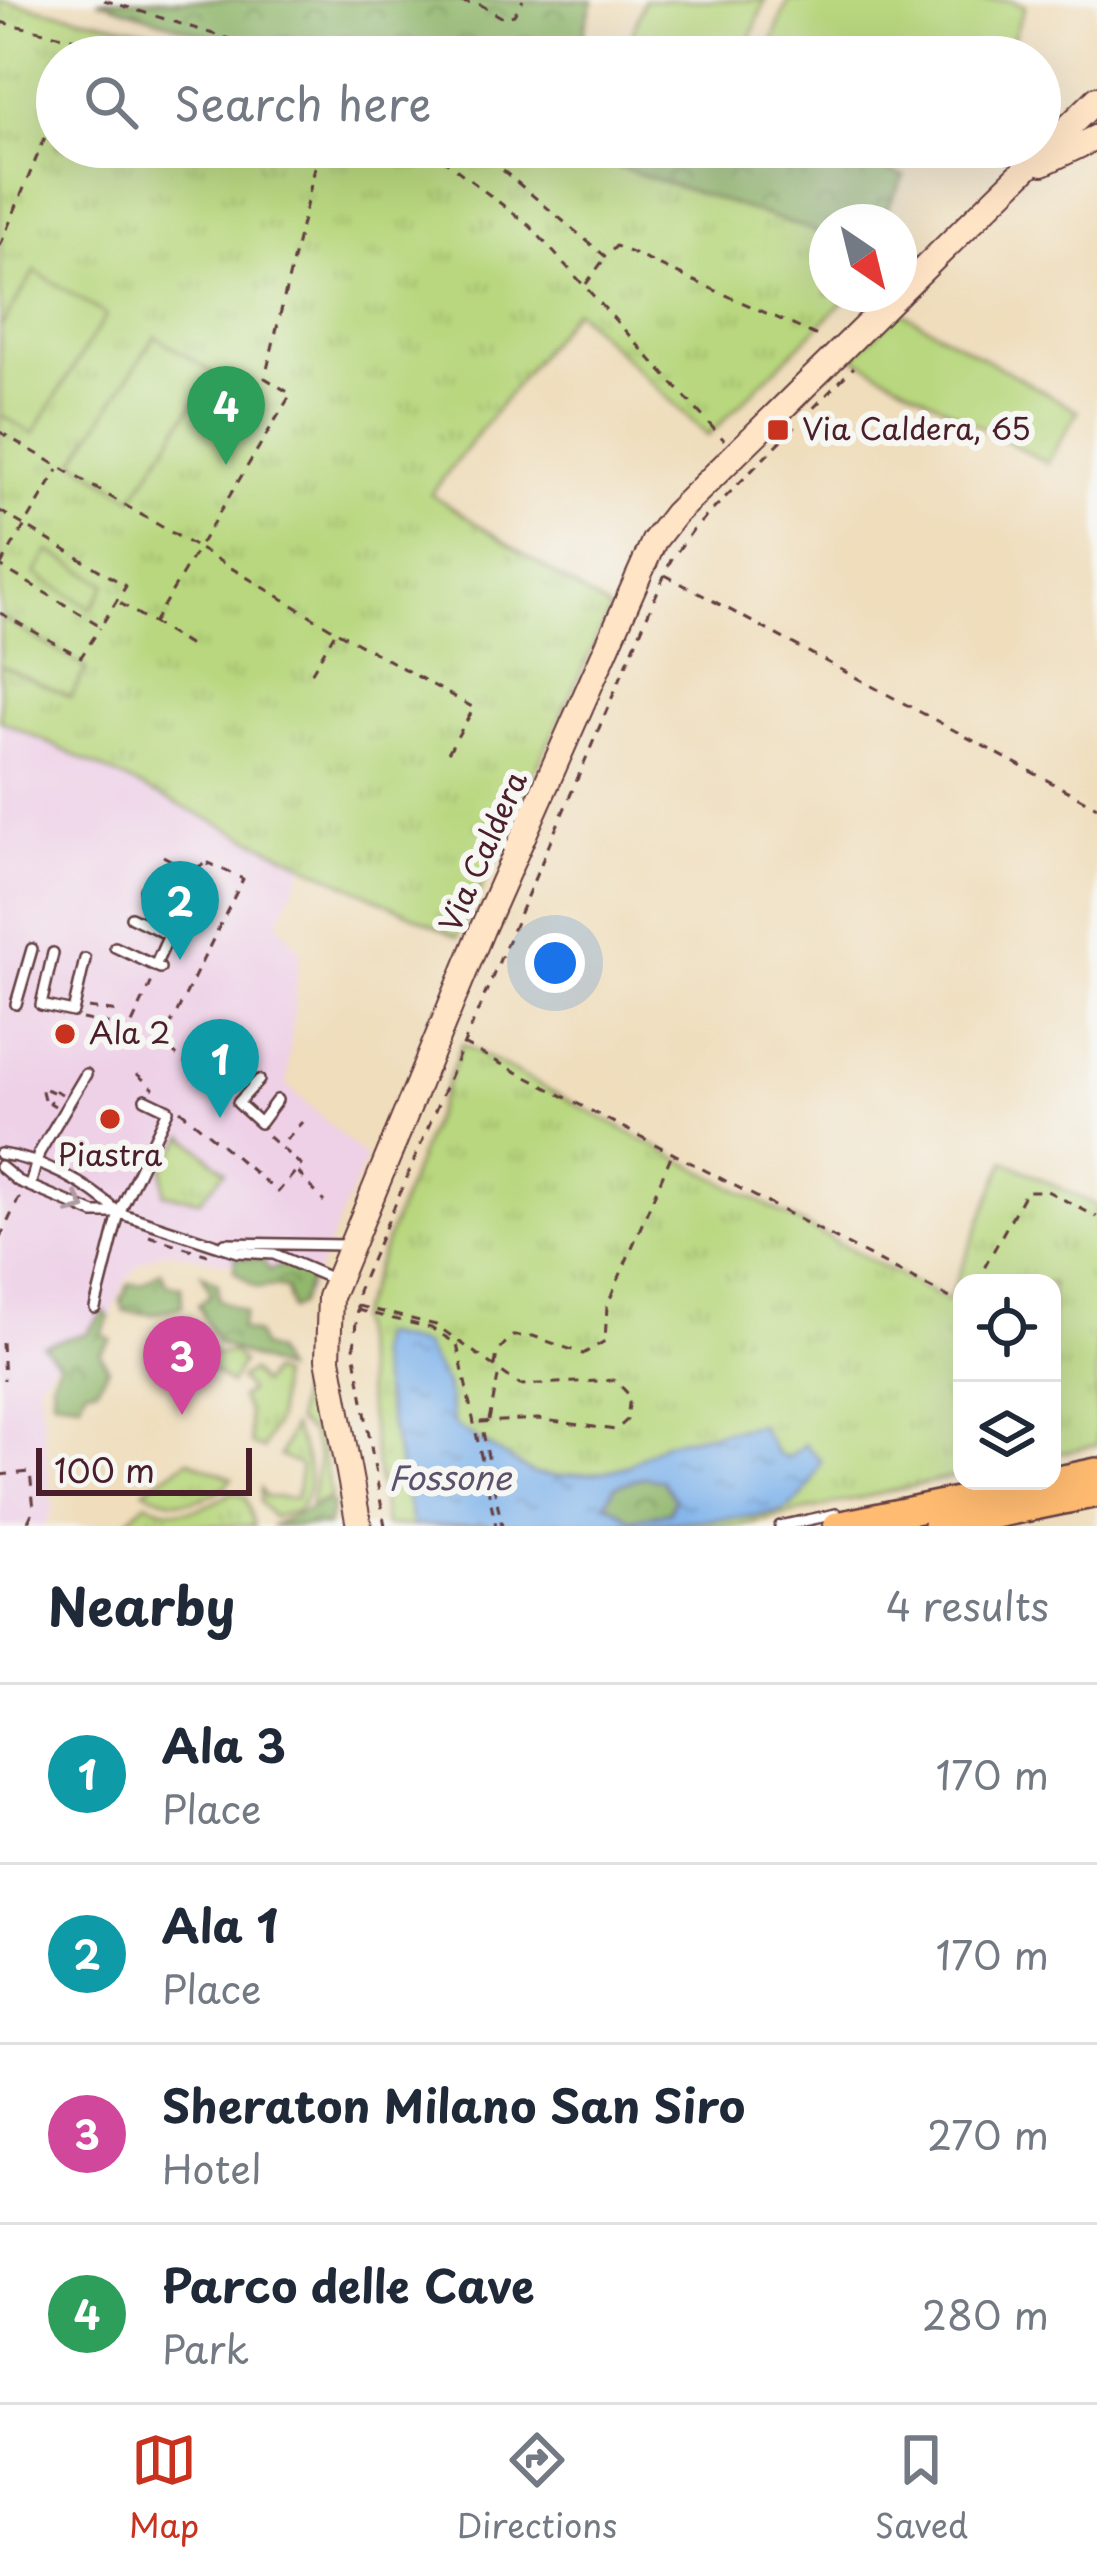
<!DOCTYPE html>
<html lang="en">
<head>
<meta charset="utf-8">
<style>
  :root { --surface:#fff; --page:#f2f2f3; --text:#1f2937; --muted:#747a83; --line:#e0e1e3; --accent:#c8321e }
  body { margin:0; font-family:"Playpen Sans",sans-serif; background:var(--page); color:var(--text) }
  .controls { position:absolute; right:36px; bottom:36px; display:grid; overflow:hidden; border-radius:24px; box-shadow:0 12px 48px #0002 }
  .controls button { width:108px; height:108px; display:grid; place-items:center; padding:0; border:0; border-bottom:3px solid var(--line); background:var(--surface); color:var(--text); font:60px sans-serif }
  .compass { position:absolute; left:809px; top:204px; width:108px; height:108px; border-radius:50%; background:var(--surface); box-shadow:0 12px 48px #0002; rotate:145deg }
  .scale { position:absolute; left:36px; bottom:30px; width:216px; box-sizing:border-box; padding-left:12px; border:6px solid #4a1f2b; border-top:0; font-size:33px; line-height:42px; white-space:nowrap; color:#4a1f2b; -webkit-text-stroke:9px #f6f6f2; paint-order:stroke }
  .you { position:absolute; left:555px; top:963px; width:42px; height:42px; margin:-30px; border:9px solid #fff; border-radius:50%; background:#1a73e8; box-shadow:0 0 0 18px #1a73e833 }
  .badge { display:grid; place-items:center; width:78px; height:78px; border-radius:50%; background:var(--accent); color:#fff; font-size:39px; font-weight:700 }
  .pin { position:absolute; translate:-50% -99px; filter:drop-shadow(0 3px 6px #0008) }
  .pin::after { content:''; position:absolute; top:63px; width:42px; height:36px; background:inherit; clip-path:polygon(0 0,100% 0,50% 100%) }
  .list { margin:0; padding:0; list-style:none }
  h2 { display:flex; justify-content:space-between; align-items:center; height:156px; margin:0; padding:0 48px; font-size:51px }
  h2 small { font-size:39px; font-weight:400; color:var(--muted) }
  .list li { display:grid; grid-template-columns:78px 1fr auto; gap:36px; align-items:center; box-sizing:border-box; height:180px; padding:0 48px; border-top:3px solid var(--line) }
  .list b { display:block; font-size:45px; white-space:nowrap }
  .list p { margin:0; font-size:39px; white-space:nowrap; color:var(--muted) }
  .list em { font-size:39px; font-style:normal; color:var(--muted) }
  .icon { flex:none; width:66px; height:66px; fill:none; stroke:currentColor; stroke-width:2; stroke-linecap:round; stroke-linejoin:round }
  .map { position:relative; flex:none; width:1097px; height:1526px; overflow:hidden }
  .search { position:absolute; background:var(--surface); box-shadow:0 12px 48px #0002; left:36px; right:36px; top:36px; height:132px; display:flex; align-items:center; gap:30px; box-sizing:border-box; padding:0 42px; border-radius:66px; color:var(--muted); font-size:45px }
  .sheet { height:876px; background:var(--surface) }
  nav { display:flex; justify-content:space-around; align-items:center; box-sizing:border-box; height:168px; border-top:3px solid var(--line); background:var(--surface); font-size:33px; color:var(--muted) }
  nav a { display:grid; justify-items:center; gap:6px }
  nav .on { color:var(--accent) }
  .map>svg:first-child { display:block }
  .built { fill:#eed0e7 }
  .grass { fill:url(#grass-tufts); stroke:#817b54; stroke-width:3 }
  .forest { fill:url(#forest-crowns); stroke:#6e6c4c; stroke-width:3 }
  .garden { fill:#b8d77e; stroke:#817b54; stroke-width:3 }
  .water { fill:url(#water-ripples); stroke:#64688b; stroke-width:3; fill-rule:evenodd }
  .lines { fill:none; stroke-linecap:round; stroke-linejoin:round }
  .lane-casing { stroke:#633c41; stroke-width:14 }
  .secondary-casing { stroke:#633c41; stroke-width:28 }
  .primary-casing { stroke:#633c41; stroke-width:32 }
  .path { stroke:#633c41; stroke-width:3; stroke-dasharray:9 9; stroke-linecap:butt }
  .lane { stroke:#fff; stroke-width:9 }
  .secondary { stroke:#ffe4c6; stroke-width:24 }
  .primary { stroke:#ffbb71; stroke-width:27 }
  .oneway { stroke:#ae9aa0 }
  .poi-dot { fill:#c8321e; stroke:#f6f6f2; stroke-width:4.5 }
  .labels { text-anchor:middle; stroke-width:12; stroke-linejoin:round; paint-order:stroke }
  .poi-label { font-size:30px; fill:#4a1f2b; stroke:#f6f6f2; text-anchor:start }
  .street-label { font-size:30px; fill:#4a1f2b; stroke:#f6f6f2 }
  .water-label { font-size:33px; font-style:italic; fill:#5c526e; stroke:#f6f6f2 }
</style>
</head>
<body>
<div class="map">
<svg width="1097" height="1526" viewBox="0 0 1097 1526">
  <defs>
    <pattern id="grass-tufts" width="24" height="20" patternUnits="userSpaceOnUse" patternTransform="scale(3)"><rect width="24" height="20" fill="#b8d77e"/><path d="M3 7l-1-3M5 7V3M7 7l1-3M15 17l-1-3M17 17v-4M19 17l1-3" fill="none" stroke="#a0b86d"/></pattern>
    <pattern id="forest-crowns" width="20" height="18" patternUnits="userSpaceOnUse" patternTransform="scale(3)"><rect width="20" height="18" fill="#92b86d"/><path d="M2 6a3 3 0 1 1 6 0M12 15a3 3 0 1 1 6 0" fill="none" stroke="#79955a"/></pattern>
    <pattern id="water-ripples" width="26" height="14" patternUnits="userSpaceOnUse" patternTransform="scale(3)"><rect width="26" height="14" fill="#7eb2eb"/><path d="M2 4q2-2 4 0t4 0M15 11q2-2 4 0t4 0" fill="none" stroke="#6990bf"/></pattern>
  </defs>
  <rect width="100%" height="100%" fill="#f6f6f2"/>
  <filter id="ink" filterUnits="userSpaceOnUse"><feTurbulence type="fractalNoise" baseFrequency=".00833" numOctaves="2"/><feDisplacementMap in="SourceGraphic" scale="24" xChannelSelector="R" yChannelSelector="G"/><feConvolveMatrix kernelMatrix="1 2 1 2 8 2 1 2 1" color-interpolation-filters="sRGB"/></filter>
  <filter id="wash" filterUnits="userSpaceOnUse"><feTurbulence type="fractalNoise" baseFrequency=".004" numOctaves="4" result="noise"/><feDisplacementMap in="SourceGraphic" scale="48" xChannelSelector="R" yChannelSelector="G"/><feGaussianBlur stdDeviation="2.7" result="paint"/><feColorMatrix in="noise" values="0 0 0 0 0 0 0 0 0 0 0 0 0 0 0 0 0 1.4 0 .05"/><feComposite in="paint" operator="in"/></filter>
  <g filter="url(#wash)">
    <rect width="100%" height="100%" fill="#efddbb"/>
    <polygon class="built" points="0,720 305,865 277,922 300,949 286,1085 366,1158 306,1297 252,1268 167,1251 141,1262 124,1284 101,1339 61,1356 38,1380 53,1510 45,1526 0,1526"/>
    <g class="grass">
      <polygon points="0,0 272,57 57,57 57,147 557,147 827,235 827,294 851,294 708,436 574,310 431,494 610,610 458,937 0,720"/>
      <polygon points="462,1044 948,1301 1005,1161 1097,1206 1097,1445 1052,1455 1052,1283 962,1283 962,1475 738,1526 385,1526 356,1320"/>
      <polygon points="185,1136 225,1171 200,1200 164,1194 163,1169"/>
      <polygon points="209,1345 215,1355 232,1352 242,1362 230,1384 212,1370 196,1368 194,1350"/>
      <polygon points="251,1371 261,1384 270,1372 279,1376 277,1418 263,1449 251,1444 248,1412 240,1398 249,1391 239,1379"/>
      <polygon points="310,1383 331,1498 310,1507 319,1458 311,1433 296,1422 299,1385"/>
      <path d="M292 1427C307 1455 319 1484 297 1511L273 1517 260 1502 261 1489 266 1497 296 1498 301 1466 280 1456Z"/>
      <path d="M189 1460 232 1478C210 1505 173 1508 144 1490Z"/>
      <path d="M232 1492 246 1497 254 1526H122L146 1502C176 1519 205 1510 232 1492Z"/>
    </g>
    <g class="forest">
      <polygon points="97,0 593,0 584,30 587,57 273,57"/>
      <polygon points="556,147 824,147 904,176 880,222 827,222 827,235"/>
      <path d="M235 1257 263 1260 269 1270 288 1264 311 1279 299 1305 291 1309 286 1288C249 1281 273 1301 234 1271Z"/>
      <polygon points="161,1271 167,1284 181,1287 182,1306 154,1314 124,1311 121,1300 129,1284 142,1284"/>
      <polygon points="202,1274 218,1284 218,1299 245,1312 240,1329 256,1334 261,1347 273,1351 283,1371 217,1343 198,1305 211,1294"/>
      <polygon points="104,1311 109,1317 102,1334 111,1340 100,1353 108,1368 97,1387 85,1389 80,1402 53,1399 52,1379 59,1363 43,1345 87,1333"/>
      <polygon points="644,1477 661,1480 675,1498 670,1512 631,1519 606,1502 615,1486"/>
      <polygon points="326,1501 333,1504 328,1526 270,1526"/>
    </g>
    <g class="garden">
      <polygon points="644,0 765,0 744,57 624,57"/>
      <polygon points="788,0 1008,0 1025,6 1006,57 797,57 770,47"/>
      <polygon points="35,271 106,315 33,434 0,414 0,328"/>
      <polygon points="900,311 1078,411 1047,463 853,357"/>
      <polygon points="155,336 213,373 133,498 75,461"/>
      <polygon points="49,551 106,584 92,608 35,574"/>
      <polygon points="0,617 86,668 71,697 0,665"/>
    </g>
    <path class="water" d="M379 1335 423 1345 446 1385 454 1425 534 1474 557 1476 604 1472 627 1466 666 1442 759 1425 777 1454 787 1458 805 1444 821 1461C813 1482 804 1500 783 1511 729 1526 487 1526 413 1526L375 1354ZM644 1477 661 1480 675 1498 670 1512 631 1519 606 1502 615 1486Z"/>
  </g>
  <g filter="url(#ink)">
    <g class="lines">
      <g class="lane-casing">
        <g id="lane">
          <polyline points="489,838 512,849"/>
          <polyline points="145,890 185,910"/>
          <polyline points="131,917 175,938"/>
          <polyline points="115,947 160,968"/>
          <polyline points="53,953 41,1005 73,1012 85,959"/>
          <polyline points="155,966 169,935"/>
          <polyline points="16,1004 32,949"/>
          <polyline points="259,1080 238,1103 260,1123 277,1100"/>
          <path d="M0 1154C42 1159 88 1184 119 1213"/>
          <polyline points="0,1166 18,1181 94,1213 119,1213 238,1252 274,1254 335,1280"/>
          <polyline points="30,1186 39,1153 86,1074"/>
          <polyline points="225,1243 346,1245"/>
          <polyline points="95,1308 119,1213 168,1110 145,1099"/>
          <polyline points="780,1526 836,1514"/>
        </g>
      </g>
      <g class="secondary-casing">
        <g id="secondary">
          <polyline points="1043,163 1097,137"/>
          <polyline points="899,293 1097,99"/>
          <polyline points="359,1526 328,1359 330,1297 483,927 654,541 675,514 898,294"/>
        </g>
      </g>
      <g class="primary-casing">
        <g id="primary">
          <polyline points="837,1526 1097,1472"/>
          <polyline points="937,1526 1097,1493"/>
        </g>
      </g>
      <g class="path">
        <polyline points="104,0 287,57"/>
        <polyline points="443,0 481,5 503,18 514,15 523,0"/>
        <polyline points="0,22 156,57"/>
        <polyline points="77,57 84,38"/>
        <polyline points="427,147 530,226 724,440"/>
        <polyline points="475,147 606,257 616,246 822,338"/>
        <polyline points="0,246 57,108"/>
        <polyline points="586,284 605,258"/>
        <polyline points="0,432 198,548 291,394 265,378 320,147"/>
        <polyline points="0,511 126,586 101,626 0,566"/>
        <polyline points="1,565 58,470"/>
        <polyline points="665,575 1097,807"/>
        <polyline points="120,603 195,649"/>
        <polyline points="0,613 81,657 100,628"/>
        <polyline points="153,623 198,548 336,631 309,677"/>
        <polyline points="338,632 474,708 446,756"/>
        <polyline points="163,856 189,870 208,863"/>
        <polyline points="192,898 209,863 243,879 162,1042 225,1099"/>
        <polyline points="88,1008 119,1012"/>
        <polyline points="82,1019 130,1028 154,977"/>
        <polyline points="463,1044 954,1300 962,1299"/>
        <polyline points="137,1074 154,1089"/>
        <polyline points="44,1099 41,1087 53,1092"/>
        <polyline points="55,1106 50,1103 56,1091 62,1094"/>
        <polyline points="180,1110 278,1192 301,1165 264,1133"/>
        <polyline points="286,1140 302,1122"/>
        <polyline points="298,1172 324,1202"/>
        <polyline points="149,1236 208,1255"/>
        <polyline points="0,1238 20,1196"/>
        <polyline points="976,1283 1026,1191 1047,1191 1097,1217"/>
        <polyline points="358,1306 436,1325 520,1385 615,1380 630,1396 627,1420 616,1430 538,1419 481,1422 502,1526"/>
        <polyline points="357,1310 431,1328 457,1344 496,1526"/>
        <polyline points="2,1342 4,1380"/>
        <polyline points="495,1366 497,1352 512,1336 533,1336 583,1354 605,1341 607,1306 671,1156"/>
        <polyline points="489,1420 498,1377"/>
        <polyline points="0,1475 30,1472 34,1509 26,1526"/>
        <polyline points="385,1526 354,1350 358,1291 671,560 692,531 854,367"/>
      </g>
      <use href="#lane" class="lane"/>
      <use href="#secondary" class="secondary"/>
      <use href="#primary" class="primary"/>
    </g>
    <defs><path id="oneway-chevron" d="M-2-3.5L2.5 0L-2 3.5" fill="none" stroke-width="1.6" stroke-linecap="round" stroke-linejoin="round" transform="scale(3)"/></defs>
    <use class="oneway" href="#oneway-chevron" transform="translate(77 1205) rotate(23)"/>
  </g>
  <g class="poi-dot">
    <rect x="766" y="418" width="24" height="24" rx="6"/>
    <circle cx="65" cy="1034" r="12"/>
    <circle cx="110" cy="1119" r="12"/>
  </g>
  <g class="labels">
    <g class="poi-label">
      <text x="802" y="440">Via Caldera, 65</text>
      <text x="89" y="1044">Ala 2</text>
      <text x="110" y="1166" text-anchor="middle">Piastra</text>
    </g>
    <g class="street-label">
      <text transform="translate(484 852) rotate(-66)" y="10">Via Caldera</text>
    </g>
    <g class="water-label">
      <text x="450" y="1490">Fossone</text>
    </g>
  </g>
</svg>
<div class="controls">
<button><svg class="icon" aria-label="locate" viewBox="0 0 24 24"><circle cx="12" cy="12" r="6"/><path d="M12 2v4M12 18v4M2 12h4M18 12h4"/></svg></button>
<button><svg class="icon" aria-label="layers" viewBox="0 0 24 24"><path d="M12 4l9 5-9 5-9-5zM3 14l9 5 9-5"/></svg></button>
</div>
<svg class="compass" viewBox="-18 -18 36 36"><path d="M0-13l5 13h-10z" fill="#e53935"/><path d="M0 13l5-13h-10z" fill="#747a83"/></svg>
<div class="scale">100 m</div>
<div class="you"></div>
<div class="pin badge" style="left:220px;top:1118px;background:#0f9aa8">1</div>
<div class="pin badge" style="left:180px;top:960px;background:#0f9aa8">2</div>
<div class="pin badge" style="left:182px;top:1415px;background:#d1479c">3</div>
<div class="pin badge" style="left:226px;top:465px;background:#2e9e5b">4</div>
<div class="search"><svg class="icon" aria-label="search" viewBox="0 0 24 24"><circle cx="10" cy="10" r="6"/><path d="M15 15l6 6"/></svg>Search here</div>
</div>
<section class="sheet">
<h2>Nearby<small>4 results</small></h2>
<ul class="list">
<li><span class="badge" style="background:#0f9aa8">1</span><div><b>Ala 3</b><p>Place</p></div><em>170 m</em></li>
<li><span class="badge" style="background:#0f9aa8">2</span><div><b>Ala 1</b><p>Place</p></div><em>170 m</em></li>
<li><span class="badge" style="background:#d1479c">3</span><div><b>Sheraton Milano San Siro</b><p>Hotel</p></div><em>270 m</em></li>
<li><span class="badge" style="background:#2e9e5b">4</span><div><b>Parco delle Cave</b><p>Park</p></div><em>280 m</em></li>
</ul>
</section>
<nav>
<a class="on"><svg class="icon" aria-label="map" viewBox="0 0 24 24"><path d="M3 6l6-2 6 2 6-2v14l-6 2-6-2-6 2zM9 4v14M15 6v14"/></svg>Map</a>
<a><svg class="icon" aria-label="directions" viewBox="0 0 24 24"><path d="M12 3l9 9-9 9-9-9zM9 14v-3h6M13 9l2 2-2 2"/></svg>Directions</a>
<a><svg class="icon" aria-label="saved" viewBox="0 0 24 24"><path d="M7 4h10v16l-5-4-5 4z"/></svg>Saved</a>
</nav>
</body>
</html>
